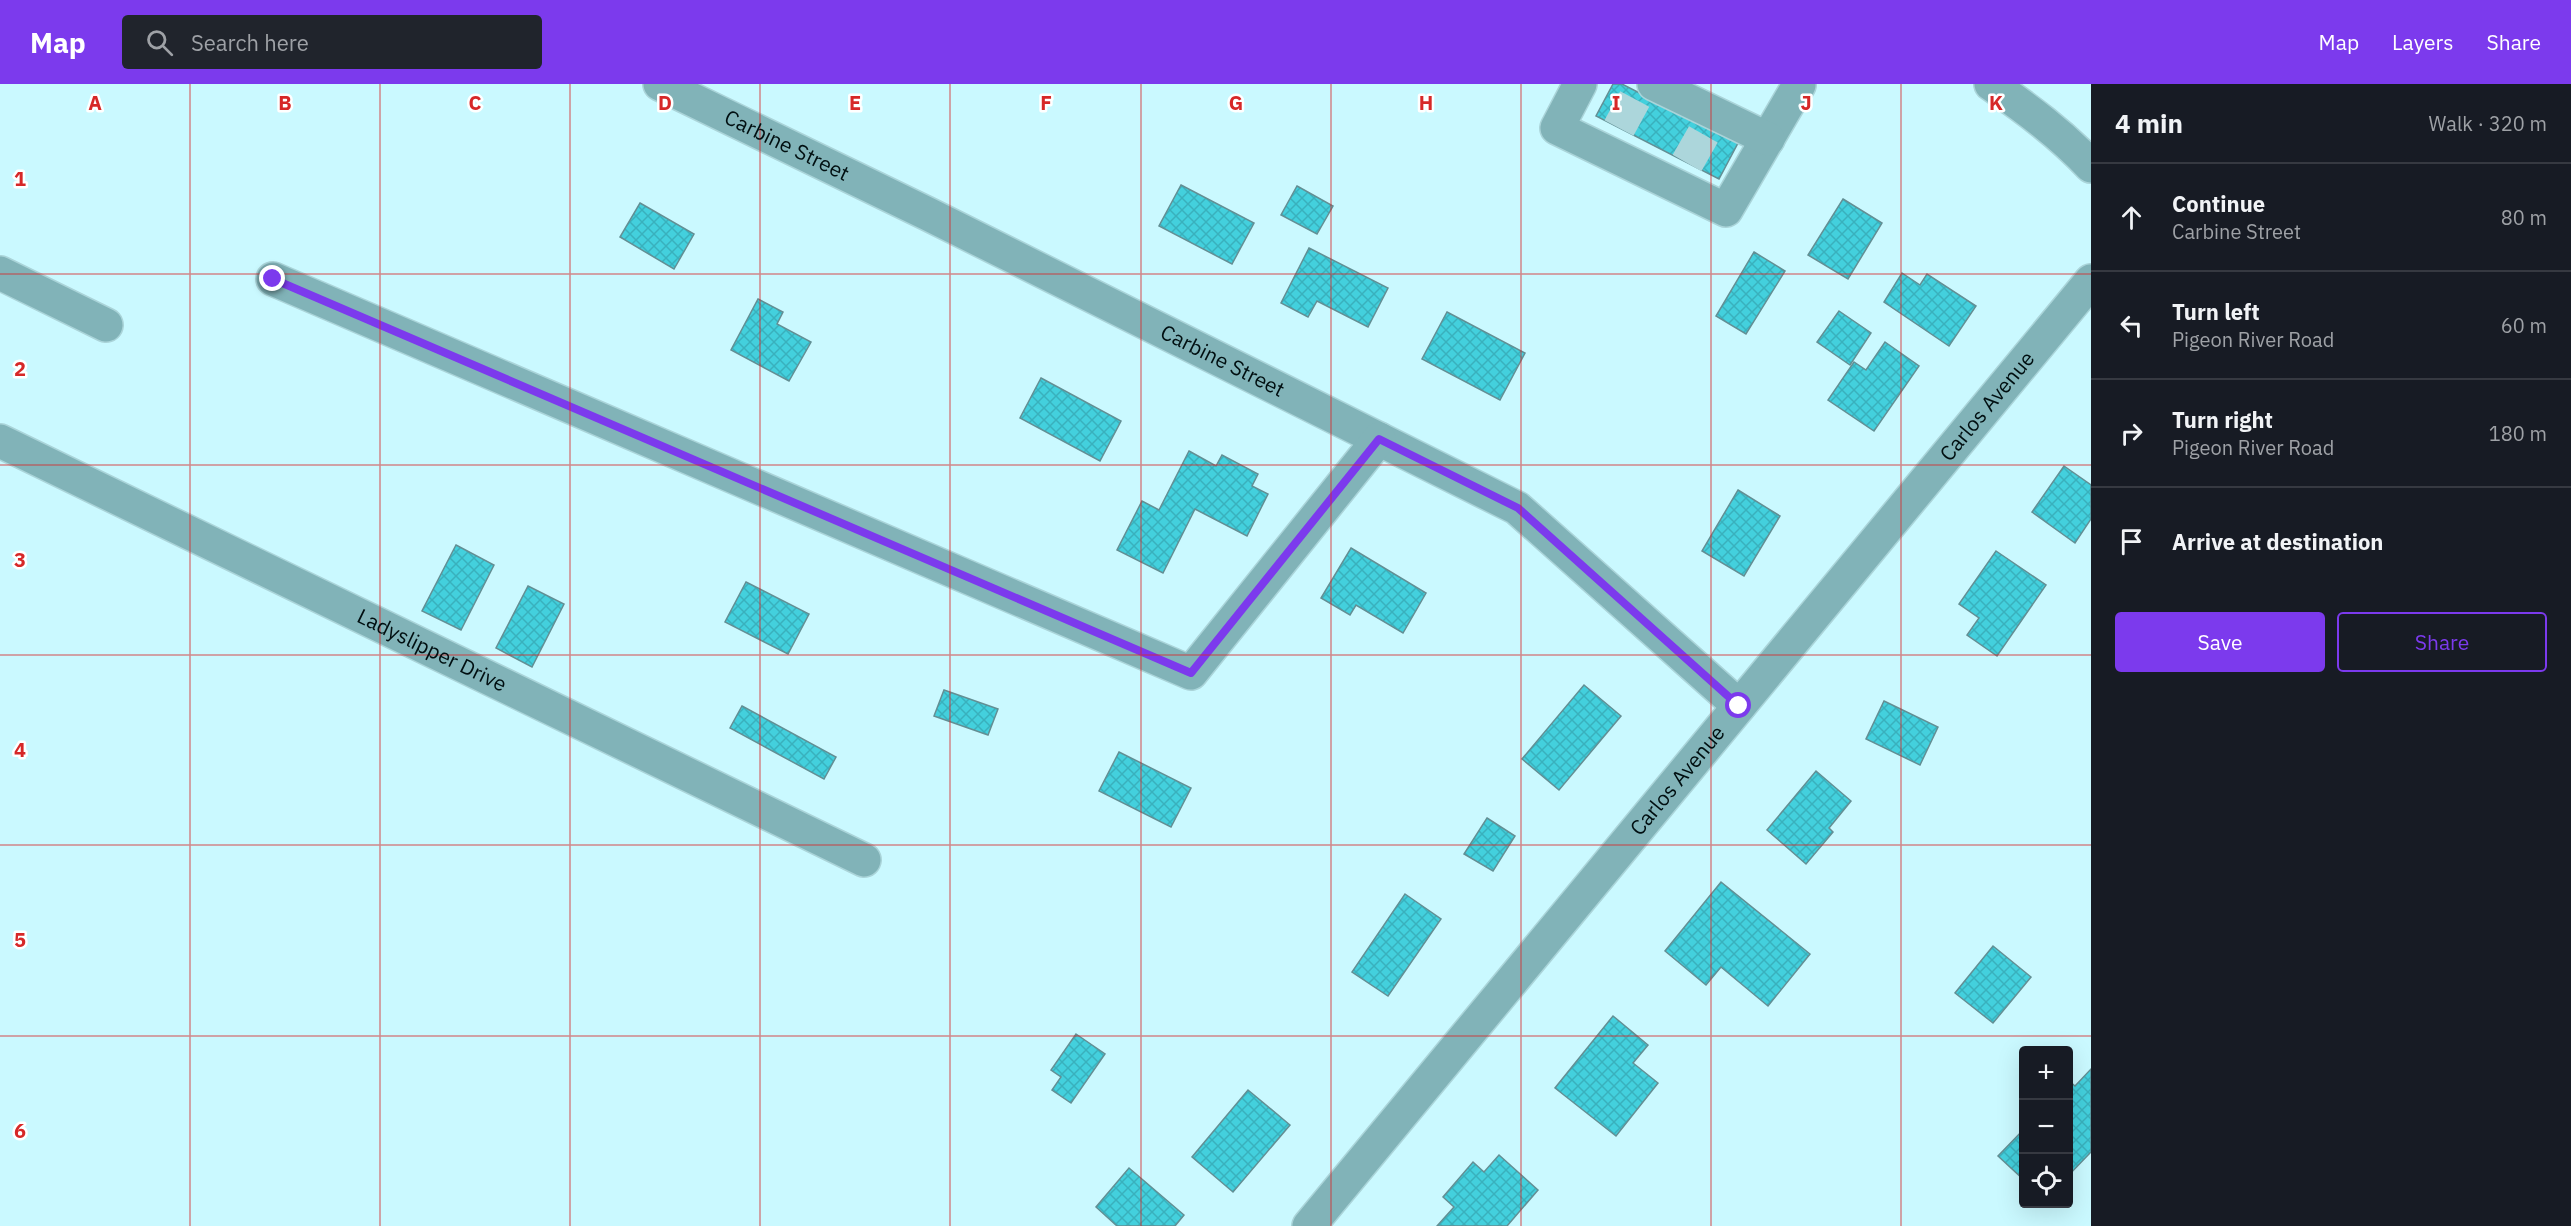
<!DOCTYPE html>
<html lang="en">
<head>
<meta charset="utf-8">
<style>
  :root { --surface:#171b24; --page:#20242c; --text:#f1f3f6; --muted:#9ea1a6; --line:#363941; --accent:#7c3aed }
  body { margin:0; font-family:"IBM Plex Sans",sans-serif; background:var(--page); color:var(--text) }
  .controls { position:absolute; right:18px; bottom:18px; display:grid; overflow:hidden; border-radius:6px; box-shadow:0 6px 24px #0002 }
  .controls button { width:54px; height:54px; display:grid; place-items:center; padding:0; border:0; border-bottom:2px solid var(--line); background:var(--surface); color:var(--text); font:30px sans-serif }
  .stop { position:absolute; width:18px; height:18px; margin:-14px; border:4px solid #7c3aed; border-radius:50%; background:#fff }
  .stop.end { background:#7c3aed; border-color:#fff; box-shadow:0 2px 6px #0008 }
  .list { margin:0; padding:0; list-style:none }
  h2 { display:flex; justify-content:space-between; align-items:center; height:78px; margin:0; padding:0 24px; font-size:26px }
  h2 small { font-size:20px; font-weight:400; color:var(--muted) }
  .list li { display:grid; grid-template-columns:39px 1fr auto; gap:18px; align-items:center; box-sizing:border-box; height:108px; padding:0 24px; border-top:2px solid var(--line) }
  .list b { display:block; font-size:22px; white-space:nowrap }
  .list p { margin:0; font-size:20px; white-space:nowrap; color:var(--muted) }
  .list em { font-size:20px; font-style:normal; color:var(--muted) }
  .actions { display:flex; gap:12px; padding:18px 24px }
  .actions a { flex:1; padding:14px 0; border:2px solid var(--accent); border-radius:6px; text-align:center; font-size:21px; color:var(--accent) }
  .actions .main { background:var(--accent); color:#fff }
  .icon { flex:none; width:33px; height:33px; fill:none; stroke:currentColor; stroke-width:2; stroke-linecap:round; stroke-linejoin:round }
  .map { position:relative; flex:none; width:2091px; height:1142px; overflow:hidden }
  header { display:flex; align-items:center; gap:36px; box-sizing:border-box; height:84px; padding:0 30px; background:var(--accent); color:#fff }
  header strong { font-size:28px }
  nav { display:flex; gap:33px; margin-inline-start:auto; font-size:21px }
  .search { width:420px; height:54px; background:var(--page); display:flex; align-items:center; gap:15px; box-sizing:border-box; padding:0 21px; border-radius:6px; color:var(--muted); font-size:22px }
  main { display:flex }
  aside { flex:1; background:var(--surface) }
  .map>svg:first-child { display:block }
  .building { fill:url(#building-cross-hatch); stroke:#638f94; stroke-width:1.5 }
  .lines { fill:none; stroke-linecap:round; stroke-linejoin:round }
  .minor-tunnel { stroke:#acd6db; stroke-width:33; stroke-dasharray:33 16; stroke-linecap:butt }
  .minor-casing { stroke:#aad4d9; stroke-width:36 }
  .minor { stroke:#81b3b8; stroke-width:33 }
  .route { stroke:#7c3aed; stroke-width:8 }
  .grid { fill:none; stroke:#d62828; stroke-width:1.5; stroke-opacity:0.55 }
  .labels { text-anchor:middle; stroke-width:5; stroke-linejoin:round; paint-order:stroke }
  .street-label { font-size:21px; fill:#010f11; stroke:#fff }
  .grid-label { font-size:20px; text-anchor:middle; font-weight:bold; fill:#d62828; stroke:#fff; stroke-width:5; stroke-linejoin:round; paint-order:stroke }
</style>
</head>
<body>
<header>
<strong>Map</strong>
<div class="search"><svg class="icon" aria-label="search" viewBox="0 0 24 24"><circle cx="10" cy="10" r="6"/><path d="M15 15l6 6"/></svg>Search here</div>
<nav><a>Map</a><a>Layers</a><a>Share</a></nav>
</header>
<main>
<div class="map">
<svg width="2091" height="1142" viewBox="0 0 2091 1142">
  <defs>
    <pattern id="building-cross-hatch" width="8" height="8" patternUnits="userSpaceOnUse" patternTransform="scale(1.5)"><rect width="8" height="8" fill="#43d0dd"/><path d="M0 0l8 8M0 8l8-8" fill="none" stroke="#39b1bd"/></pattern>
  </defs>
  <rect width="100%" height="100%" fill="#caf9ff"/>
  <g class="building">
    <polygon points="1613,0 1622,0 1738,59 1719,95 1596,32"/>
    <polygon points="1181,101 1254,139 1232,180 1159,142"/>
    <polygon points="1297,102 1333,122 1317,150 1281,131"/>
    <polygon points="1843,115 1882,139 1848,195 1808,171"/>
    <polygon points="640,119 694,150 674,185 620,153"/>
    <polygon points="1309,164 1388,204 1368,243 1317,217 1308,233 1281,219"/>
    <polygon points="1754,168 1785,187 1746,250 1716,232"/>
    <polygon points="1902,189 1920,201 1927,190 1976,222 1949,262 1884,218"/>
    <polygon points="758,215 783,228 777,240 811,258 789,297 731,266"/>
    <polygon points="1839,227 1871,249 1850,281 1817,258"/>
    <polygon points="1447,228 1525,269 1500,316 1422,275"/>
    <polygon points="1885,258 1919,282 1874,347 1828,316 1854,278 1866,286"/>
    <polygon points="1041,294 1121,337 1100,377 1020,334"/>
    <polygon points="1189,367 1216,382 1222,371 1258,390 1252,402 1268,410 1247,452 1195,425 1163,489 1117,466 1142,417 1159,426"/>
    <polygon points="2064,382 2091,401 2091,435 2075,459 2032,428"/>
    <polygon points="1738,406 1780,432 1744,492 1702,467"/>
    <polygon points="456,461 494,481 461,546 422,527"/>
    <polygon points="1351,464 1426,509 1403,549 1356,521 1350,531 1321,514"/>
    <polygon points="1996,467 2046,501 1997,572 1967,551 1979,534 1959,520"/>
    <polygon points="746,498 809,530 788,570 725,538"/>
    <polygon points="528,502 564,520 532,583 496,564"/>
    <polygon points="1584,601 1621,632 1559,706 1522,675"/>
    <polygon points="944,606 998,625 988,651 934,632"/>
    <polygon points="1884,617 1938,643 1920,681 1866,655"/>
    <polygon points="742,622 836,673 824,695 730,644"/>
    <polygon points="1119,668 1191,704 1171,743 1099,707"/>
    <polygon points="1816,687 1851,717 1829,744 1833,748 1806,780 1767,746"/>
    <polygon points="1487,734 1515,752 1493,787 1464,770"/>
    <polygon points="1721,798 1810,870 1768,922 1721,883 1706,901 1665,867"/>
    <polygon points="1405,810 1441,835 1388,912 1352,888"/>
    <polygon points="1993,862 2031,893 1993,939 1955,909"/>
    <polygon points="1613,932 1648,961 1633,979 1658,999 1616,1052 1555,1004"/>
    <polygon points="1076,950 1105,970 1071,1019 1052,1006 1061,993 1051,986"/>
    <polygon points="2091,985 2091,1068 2068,1092 2068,996 2075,1002"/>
    <polygon points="1248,1006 1290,1041 1233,1108 1192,1073"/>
    <polygon points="2024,1045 2024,1096 1998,1072"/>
    <polygon points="1499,1071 1538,1106 1507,1142 1437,1142 1454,1123 1443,1113 1473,1078 1484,1088"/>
    <polygon points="1129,1084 1184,1131 1175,1142 1117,1142 1096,1123"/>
  </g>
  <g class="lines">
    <g class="minor-tunnel">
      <polyline points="1619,44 1638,9"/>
      <polyline points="1687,79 1707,44"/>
    </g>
    <g class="minor-casing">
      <g id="minor">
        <path id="s1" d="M660 0 928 130 1517 424 1739 622"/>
        <polyline points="1580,0 1557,44 1726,126 1799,1 1797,0"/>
        <polyline points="1654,0 1768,55"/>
        <path d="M1991 0C2027 25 2061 50 2091 82"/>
        <polyline points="0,189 106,241"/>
        <polyline points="273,195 1191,589 1379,355"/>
        <path id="s2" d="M0 357 864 776"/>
        <path id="s3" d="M1309 1142 2091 197"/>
      </g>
    </g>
    <use href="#minor" class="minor"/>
  </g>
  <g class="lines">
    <polyline class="route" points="273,195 1191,589 1379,355 1518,424 1739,622"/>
  </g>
  <path class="grid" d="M190 0V1142M380 0V1142M570 0V1142M760 0V1142M950 0V1142M1141 0V1142M1331 0V1142M1521 0V1142M1711 0V1142M1901 0V1142M0 190H2091M0 381H2091M0 571H2091M0 761H2091M0 952H2091"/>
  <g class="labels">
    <g class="street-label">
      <text dy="7" stroke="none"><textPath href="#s1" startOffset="141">Carbine Street</textPath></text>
      <text dy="7" stroke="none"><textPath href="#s1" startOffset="627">Carbine Street</textPath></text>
      <text dy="7" stroke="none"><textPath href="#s3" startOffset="1064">Carlos Avenue</textPath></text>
      <text dy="7" stroke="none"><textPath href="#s2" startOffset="480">Ladyslipper Drive</textPath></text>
      <text dy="7" stroke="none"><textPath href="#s3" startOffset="578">Carlos Avenue</textPath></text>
    </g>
  </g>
  <g class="grid-label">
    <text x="95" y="26">A</text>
    <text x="285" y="26">B</text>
    <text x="475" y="26">C</text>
    <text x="665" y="26">D</text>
    <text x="855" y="26">E</text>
    <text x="1046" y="26">F</text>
    <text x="1236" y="26">G</text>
    <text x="1426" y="26">H</text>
    <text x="1616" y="26">I</text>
    <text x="1806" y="26">J</text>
    <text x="1996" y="26">K</text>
    <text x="20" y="102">1</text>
    <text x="20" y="292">2</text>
    <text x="20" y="483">3</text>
    <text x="20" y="673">4</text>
    <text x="20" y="863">5</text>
    <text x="20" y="1054">6</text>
  </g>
</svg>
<div class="controls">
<button>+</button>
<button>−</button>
<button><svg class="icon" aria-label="locate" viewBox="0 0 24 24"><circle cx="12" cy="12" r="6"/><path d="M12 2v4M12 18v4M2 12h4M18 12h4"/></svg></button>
</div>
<div class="stop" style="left:1739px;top:622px"></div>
<div class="stop end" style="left:273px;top:195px"></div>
</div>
<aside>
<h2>4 min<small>Walk · 320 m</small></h2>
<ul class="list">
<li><svg class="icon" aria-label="ahead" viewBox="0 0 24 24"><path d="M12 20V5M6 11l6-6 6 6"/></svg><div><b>Continue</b><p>Carbine Street</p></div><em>80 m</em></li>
<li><svg class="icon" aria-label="left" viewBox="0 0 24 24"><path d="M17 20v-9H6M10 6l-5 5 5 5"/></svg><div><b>Turn left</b><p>Pigeon River Road</p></div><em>60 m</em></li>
<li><svg class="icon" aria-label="right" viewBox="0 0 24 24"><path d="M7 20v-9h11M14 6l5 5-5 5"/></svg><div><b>Turn right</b><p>Pigeon River Road</p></div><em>180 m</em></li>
<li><svg class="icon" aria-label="arrive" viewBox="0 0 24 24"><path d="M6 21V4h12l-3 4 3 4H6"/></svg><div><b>Arrive at destination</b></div></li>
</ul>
<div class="actions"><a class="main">Save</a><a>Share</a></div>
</aside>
</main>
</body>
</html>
